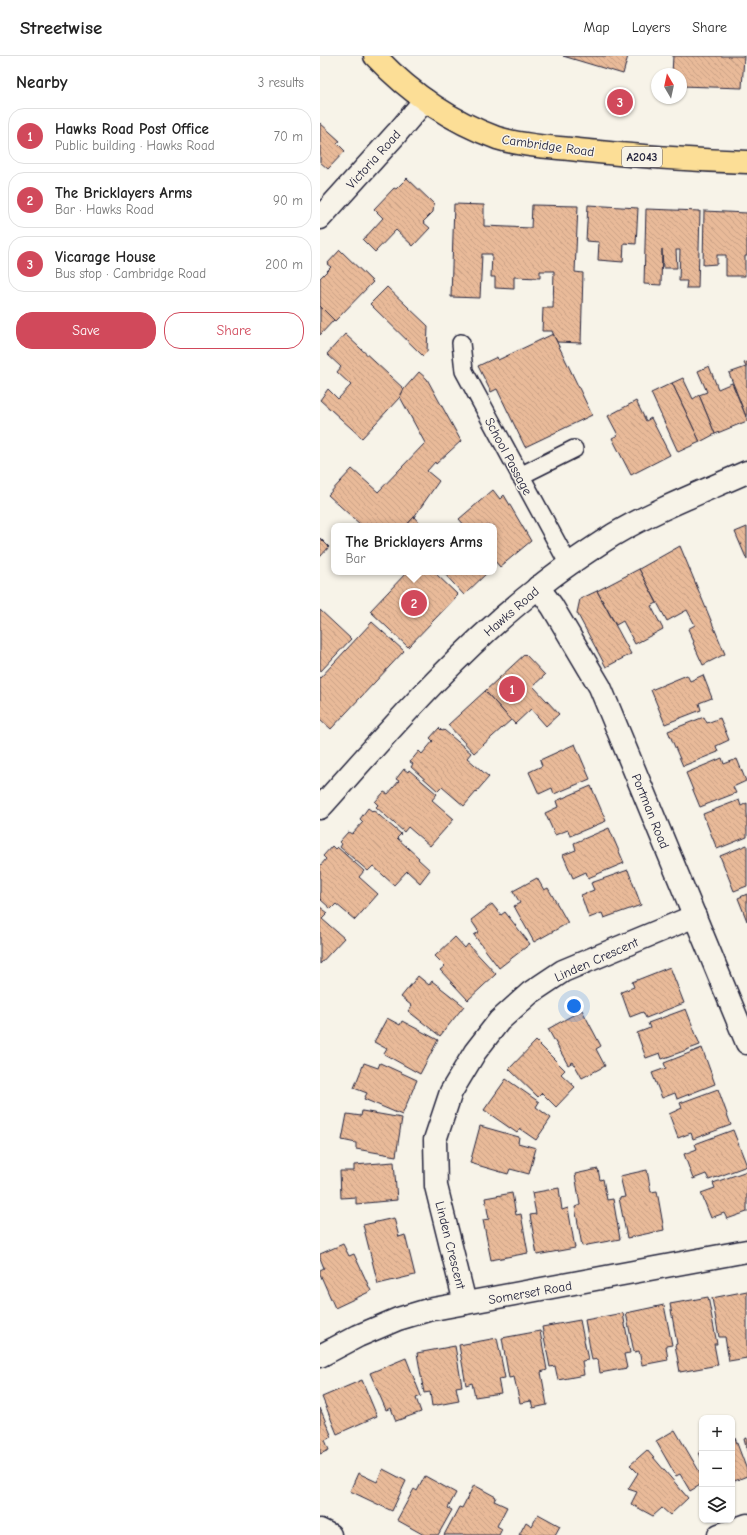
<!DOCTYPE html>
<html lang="en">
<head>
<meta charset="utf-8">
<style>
  :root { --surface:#fff; --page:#f6f6f6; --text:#222; --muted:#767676; --line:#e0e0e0; --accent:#d1495b }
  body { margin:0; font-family:"Comic Neue",sans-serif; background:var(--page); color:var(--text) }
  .controls { position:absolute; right:12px; bottom:12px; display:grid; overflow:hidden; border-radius:8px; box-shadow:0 1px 3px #0004 }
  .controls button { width:36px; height:36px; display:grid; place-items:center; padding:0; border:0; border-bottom:1px solid var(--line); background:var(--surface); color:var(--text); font:20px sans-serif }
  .compass { position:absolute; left:331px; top:12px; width:36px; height:36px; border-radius:50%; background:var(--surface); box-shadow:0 1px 3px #0004; rotate:351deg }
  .you { position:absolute; left:254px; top:950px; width:14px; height:14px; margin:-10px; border:3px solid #fff; border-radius:50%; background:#1a73e8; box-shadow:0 0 0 6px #1a73e833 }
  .badge { display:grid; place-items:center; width:26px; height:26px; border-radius:50%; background:var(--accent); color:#fff; font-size:13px; font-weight:700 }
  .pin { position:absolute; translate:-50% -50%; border:2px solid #fff; box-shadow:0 1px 4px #0006 }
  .popup { position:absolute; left:11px; top:467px; width:166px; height:52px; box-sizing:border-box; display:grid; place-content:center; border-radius:8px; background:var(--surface); filter:drop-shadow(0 1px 3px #0005); font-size:13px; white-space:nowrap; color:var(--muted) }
  .popup b { font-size:15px; color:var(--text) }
  .popup::after { content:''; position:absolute; left:50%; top:100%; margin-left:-8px; border:8px solid transparent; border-top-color:var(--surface) }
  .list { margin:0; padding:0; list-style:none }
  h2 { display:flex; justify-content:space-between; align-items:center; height:52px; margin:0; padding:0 16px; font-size:17px }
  h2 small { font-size:13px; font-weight:400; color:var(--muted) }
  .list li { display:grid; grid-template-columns:26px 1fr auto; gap:12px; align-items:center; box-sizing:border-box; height:56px; margin:0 8px 8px; padding:0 8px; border:1px solid var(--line); border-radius:16px }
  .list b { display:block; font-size:15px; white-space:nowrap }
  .list p { margin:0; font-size:13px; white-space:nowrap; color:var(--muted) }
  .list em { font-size:13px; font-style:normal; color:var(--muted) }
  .actions { display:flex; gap:8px; padding:12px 16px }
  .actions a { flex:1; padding:9px 0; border:1px solid var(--accent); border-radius:16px; text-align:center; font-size:14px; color:var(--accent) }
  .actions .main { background:var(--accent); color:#fff }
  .icon { flex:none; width:22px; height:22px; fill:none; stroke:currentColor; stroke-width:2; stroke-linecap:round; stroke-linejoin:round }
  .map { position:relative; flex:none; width:427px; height:1479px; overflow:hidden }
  header { display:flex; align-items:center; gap:24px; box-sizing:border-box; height:56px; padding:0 20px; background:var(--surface); border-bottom:1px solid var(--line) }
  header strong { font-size:19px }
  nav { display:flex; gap:22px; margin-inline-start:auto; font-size:14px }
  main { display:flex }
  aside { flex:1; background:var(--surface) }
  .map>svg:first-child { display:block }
  .building { fill:url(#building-back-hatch); stroke:#22223b }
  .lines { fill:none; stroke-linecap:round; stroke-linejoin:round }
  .service-casing { stroke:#22223b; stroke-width:20 }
  .minor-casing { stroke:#22223b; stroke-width:25 }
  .tertiary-casing { stroke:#22223b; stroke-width:25 }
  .primary-casing { stroke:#22223b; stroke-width:25 }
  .service { stroke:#f7f3e8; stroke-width:17 }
  .minor { stroke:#f7f3e8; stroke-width:22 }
  .tertiary { stroke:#f7f3e8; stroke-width:22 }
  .primary { stroke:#fcde96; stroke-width:22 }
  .labels { text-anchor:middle; stroke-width:3; stroke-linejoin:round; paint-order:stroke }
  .shield { fill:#f7f3e8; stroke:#62616f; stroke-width:1 }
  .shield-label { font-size:12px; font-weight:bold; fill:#22223b }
  .street-label { font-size:13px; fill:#22223b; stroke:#f7f3e8 }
</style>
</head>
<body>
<header>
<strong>Streetwise</strong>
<nav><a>Map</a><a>Layers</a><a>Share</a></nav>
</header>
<main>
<aside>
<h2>Nearby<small>3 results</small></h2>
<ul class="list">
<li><span class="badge">1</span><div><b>Hawks Road Post Office</b><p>Public building · Hawks Road</p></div><em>70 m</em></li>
<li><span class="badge">2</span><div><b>The Bricklayers Arms</b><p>Bar · Hawks Road</p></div><em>90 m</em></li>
<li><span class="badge">3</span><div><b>Vicarage House</b><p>Bus stop · Cambridge Road</p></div><em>200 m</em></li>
</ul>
<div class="actions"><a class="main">Save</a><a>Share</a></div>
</aside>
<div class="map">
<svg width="427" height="1479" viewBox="0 0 427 1479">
  <defs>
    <pattern id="building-back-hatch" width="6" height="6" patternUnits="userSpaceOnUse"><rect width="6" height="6" fill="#e9ba99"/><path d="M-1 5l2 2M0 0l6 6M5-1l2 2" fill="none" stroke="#c8a085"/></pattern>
  </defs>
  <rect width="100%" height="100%" fill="#f7f3e8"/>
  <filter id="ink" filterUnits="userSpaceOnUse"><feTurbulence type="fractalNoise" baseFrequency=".025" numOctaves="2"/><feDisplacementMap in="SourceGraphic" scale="8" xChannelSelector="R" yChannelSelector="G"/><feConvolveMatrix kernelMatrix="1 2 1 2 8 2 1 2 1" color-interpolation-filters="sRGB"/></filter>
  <g filter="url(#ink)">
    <g class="building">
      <polygon points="243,0 308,0 303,18"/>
      <polygon points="353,0 424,0 422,32 361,30 361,18 352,18"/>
      <polygon points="0,67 20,85 17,87 25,95 8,113 0,106"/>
      <polygon points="87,122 114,148 113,156 103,166 110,172 93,190 76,174 55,196 43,184 63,162 54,153 74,132 76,133"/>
      <polygon points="134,148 164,149 164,170 211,172 212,149 258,150 255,216 263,217 261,287 237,286 232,275 222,275 223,252 233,252 234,215 220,215 220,222 194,221 194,233 175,232 175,221 171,221 172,198 162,198 160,242 131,241"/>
      <polygon points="268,149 318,152 316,188 304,187 303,206 278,204 279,186 266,185"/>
      <polygon points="326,153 380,155 378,232 366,232 367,225 359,225 360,194 356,194 357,212 343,212 342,193 341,229 324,228"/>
      <polygon points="384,155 427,157 427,200 425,200 425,220 406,220 406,199 397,199 397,208 383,209"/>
      <polygon points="20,194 53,226 15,265 0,250 0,222 11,211 7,208"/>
      <polygon points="67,231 108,270 107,296 103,300 50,248"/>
      <polygon points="0,250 14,264 0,279"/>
      <polygon points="25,278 84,333 80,341 42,382 0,344 8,333 18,343 31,329 17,316 21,311 7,298"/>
      <polygon points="233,278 272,359 205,391 177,333 171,336 158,310 177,301 178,304"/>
      <polygon points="427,306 427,363 409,317 426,311 424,307"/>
      <polygon points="389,310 398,333 412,327 427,363 427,365 395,378 379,339 387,336 378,315"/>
      <polygon points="99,316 107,323 141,385 116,408 115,406 107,415 119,425 94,461 86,470 42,470 8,439 32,413 58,436 105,387 80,341 84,333"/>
      <polygon points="363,322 373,343 379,339 395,378 380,386 352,327"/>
      <polygon points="352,327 380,386 358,396 331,337"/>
      <polygon points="316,345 326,365 331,362 350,399 311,419 292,382 298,379 288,360"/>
      <polygon points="173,434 180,443 184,439 211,485 180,511 174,504 174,470 145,470 139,463"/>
      <polygon points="94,461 102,470 86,470"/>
      <polygon points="427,471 427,504 415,476"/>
      <polygon points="0,482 9,491 0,501"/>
      <polygon points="360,490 405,598 383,609 373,587 374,586 368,573 375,569 367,554 347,565 319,513"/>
      <polygon points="319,513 337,547 331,550 343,573 315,588 303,565 296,569 277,535"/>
      <polygon points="87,516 114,516 138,539 88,591 50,555"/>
      <polygon points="123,516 168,516 144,539"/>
      <polygon points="277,535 311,598 286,611 257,557 260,543"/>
      <polygon points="0,554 31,583 0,616"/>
      <polygon points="52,566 84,595 11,673 0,663 0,622"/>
      <polygon points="205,598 225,619 213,630 239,658 226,670 211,653 195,668 165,635"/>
      <polygon points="367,619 370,625 383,619 392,642 379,647 381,654 345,668 331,634"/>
      <polygon points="165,635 191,664 154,697 128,669"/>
      <polygon points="384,661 387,667 400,662 409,684 396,690 398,696 363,710 348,675"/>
      <polygon points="119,672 122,675 124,674 151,697 147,702 169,721 144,750 122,731 118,735 91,711 93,708 90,706 99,695 102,698 113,685 110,682"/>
      <polygon points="255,688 270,723 234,738 232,732 219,738 209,716 222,710 220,704"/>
      <polygon points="402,702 404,708 417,703 426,725 413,731 416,737 380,751 366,717"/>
      <polygon points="84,713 88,716 89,714 117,738 112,744 134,763 110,790 88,771 84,776 56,751 58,749 55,746 64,736 68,738 79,725 76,723"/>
      <polygon points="271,730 286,765 250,780 248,774 235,779 225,757 238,751 236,745"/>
      <polygon points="419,744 421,750 427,747 427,781 397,793 383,758"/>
      <polygon points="48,752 52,755 53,754 81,778 77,782 99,802 98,803 110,814 100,827 87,815 74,829 53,810 48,815 20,791 22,788 19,786 28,776 32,778 43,766 40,763"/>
      <polygon points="289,772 304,807 268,822 266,816 253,822 243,799 256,794 254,787"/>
      <polygon points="427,789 427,830 414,835 400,800"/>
      <polygon points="12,790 15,793 17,791 44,815 39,821 58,838 35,864 16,848 11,853 0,843 0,810 6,803 3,800"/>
      <polygon points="308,814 321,849 284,862 282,857 269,862 261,839 274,834 271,827"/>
      <polygon points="217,822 224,834 228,832 248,867 214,886 194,850 200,847 193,835"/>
      <polygon points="427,838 427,865 418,842"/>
      <polygon points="172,848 181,859 185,856 210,888 179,912 154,879 159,876 151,864"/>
      <polygon points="0,851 8,857 2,863 24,882 0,908"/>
      <polygon points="135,881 145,892 148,888 176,918 148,944 120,914 125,910 115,900"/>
      <polygon points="350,911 364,947 326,962 323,956 310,961 301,936 314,931 312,926"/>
      <polygon points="98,920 109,929 112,925 144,950 120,980 88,955 92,950 81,941"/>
      <polygon points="366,953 380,989 342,1003 340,997 326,1002 317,977 330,972 328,967"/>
      <polygon points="262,954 281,990 276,993 285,1010 262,1022 253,1006 248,1009 228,973"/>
      <polygon points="67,962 80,969 82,965 118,984 100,1018 64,998 67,993 54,986"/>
      <polygon points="216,985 245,1014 241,1018 255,1031 236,1051 222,1037 218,1041 189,1013"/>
      <polygon points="382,992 395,1028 357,1043 355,1037 342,1042 332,1017 346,1012 344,1007"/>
      <polygon points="44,1007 58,1012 60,1007 97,1024 82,1059 44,1043 47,1037 34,1032"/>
      <polygon points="186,1023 219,1046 216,1051 231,1062 216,1084 200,1073 197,1077 164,1054"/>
      <polygon points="398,1033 411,1069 373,1083 371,1077 358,1082 349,1058 362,1052 360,1047"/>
      <polygon points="42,1055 82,1062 76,1100 36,1093 36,1087 22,1084 27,1058 41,1060"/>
      <polygon points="160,1070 199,1081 198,1087 216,1092 209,1118 190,1113 188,1118 150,1107"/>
      <polygon points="413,1074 427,1110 389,1124 386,1118 373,1123 364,1098 377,1093 375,1088"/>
      <polygon points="74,1106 77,1144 36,1148 36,1141 21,1142 20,1115 34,1115 34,1109"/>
      <polygon points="278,1113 280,1124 283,1123 287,1144 293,1143 300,1183 262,1190 255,1151 260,1149 255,1118"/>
      <polygon points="327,1114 331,1136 337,1135 344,1174 307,1182 299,1142 305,1141 300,1120"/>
      <polygon points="427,1115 427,1156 407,1163 404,1157 391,1162 381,1137 395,1132 393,1127"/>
      <polygon points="239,1132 242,1154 248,1152 255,1192 217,1199 210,1159 216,1158 212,1137"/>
      <polygon points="192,1137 196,1159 201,1158 208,1197 171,1204 163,1164 169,1163 165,1142"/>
      <polygon points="74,1162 79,1181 85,1179 95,1219 58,1228 43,1169"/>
      <polygon points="23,1188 29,1200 34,1198 51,1235 15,1252 0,1218 0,1214 4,1212 0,1202 0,1198"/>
      <polygon points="427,1235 427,1302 409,1305 405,1281 399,1281 392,1242"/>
      <polygon points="388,1241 397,1288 394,1288 398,1309 360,1316 355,1289 357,1288 350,1248"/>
      <polygon points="344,1249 352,1289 346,1290 348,1304 322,1309 319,1295 314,1296 306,1257"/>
      <polygon points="303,1257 310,1297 304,1298 307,1312 280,1317 278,1303 272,1304 265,1264"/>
      <polygon points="260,1264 268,1304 262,1305 264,1319 238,1324 235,1310 230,1311 222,1271"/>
      <polygon points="220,1275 227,1314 221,1316 227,1349 213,1352 211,1345 200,1347 194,1321 189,1322 182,1282"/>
      <polygon points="177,1282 185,1322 178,1323 181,1337 155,1341 152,1327 146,1329 139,1289"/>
      <polygon points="135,1290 142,1330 136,1331 139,1345 112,1350 110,1336 104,1337 97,1297"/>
      <polygon points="86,1302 101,1340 96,1342 101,1356 76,1365 71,1352 66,1354 50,1317"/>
      <polygon points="42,1324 57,1360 17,1378 2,1341"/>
      <polygon points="0,1352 12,1381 5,1384 9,1394 0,1398"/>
      <polygon points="355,1374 382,1420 382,1428 370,1435 360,1418 356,1420 336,1385"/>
      <polygon points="415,1382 427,1414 427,1420 412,1426 412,1383"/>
      <polygon points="427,1382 427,1395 424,1383"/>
      <polygon points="327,1394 368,1442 350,1459 342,1452 333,1460 311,1448 317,1436 308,1433 318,1417 310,1409"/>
      <polygon points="382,1394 382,1404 379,1396"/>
      <polygon points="63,1413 86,1425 72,1455 30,1435 38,1417 57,1426"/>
      <polygon points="105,1420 136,1437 128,1452 132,1454 118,1479 104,1479 77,1464 94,1433 97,1435"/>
      <polygon points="154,1429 176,1441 174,1445 187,1451 177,1470 182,1473 179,1479 124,1479 139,1451 142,1452"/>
      <polygon points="218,1458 240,1470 235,1479 199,1479 206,1466 212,1470"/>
    </g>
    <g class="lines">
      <g class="service-casing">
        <g id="service">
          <polyline points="141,287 144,315 249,509"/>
          <polyline points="200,420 254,393"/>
        </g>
      </g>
      <g class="minor-casing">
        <g id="minor">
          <polyline points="0,162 77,77 105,44"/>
          <polyline points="218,531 232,550 280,631 427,987"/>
          <polyline points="145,1247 116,1130 115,1084 131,1036 155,996 179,965 210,937 243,915 375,860"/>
          <polyline points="0,1300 38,1280 78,1263 108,1254 427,1195"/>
          <polyline points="0,1474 10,1479"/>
          <polyline points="399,1479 427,1469"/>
        </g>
      </g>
      <g class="tertiary-casing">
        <path id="tertiary" d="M0 752C69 675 137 595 219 531 242 512 268 495 293 479 335 454 382 436 427 416"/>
      </g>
      <g class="primary-casing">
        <path id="primary" d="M55 0C89 36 130 65 177 82 202 90 232 91 258 94 314 100 370 104 427 106"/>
      </g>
      <use href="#service" class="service"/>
      <use href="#minor" class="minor"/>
      <use href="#tertiary" class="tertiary"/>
      <use href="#primary" class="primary"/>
    </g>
  </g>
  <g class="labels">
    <rect class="shield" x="302" y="91" width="40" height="20" rx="3"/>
    <g class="shield-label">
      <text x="322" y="105">A2043</text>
    </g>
    <g class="street-label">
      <text transform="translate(228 89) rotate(8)" y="5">Cambridge Road</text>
      <text transform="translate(53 103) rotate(-48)" y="5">Victoria Road</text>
      <text transform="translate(189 400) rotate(62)" y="5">School Passage</text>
      <text transform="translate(191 555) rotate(-41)" y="5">Hawks Road</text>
      <text transform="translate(331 755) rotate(68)" y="5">Portman Road</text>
      <text transform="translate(276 903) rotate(-24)" y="5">Linden Crescent</text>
      <text transform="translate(131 1189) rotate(76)" y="5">Linden Crescent</text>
      <text transform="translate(210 1236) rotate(-10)" y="5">Somerset Road</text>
    </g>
  </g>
</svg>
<div class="controls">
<button>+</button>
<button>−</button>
<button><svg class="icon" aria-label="layers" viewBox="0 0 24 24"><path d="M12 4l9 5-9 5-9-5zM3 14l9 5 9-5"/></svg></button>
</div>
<svg class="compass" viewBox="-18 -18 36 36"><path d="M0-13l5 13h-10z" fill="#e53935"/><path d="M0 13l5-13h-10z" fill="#767676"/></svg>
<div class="you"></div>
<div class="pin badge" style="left:192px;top:633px">1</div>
<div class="pin badge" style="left:94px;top:547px">2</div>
<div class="popup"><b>The Bricklayers Arms</b>Bar</div>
<div class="pin badge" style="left:300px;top:46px">3</div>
</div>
</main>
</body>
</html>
